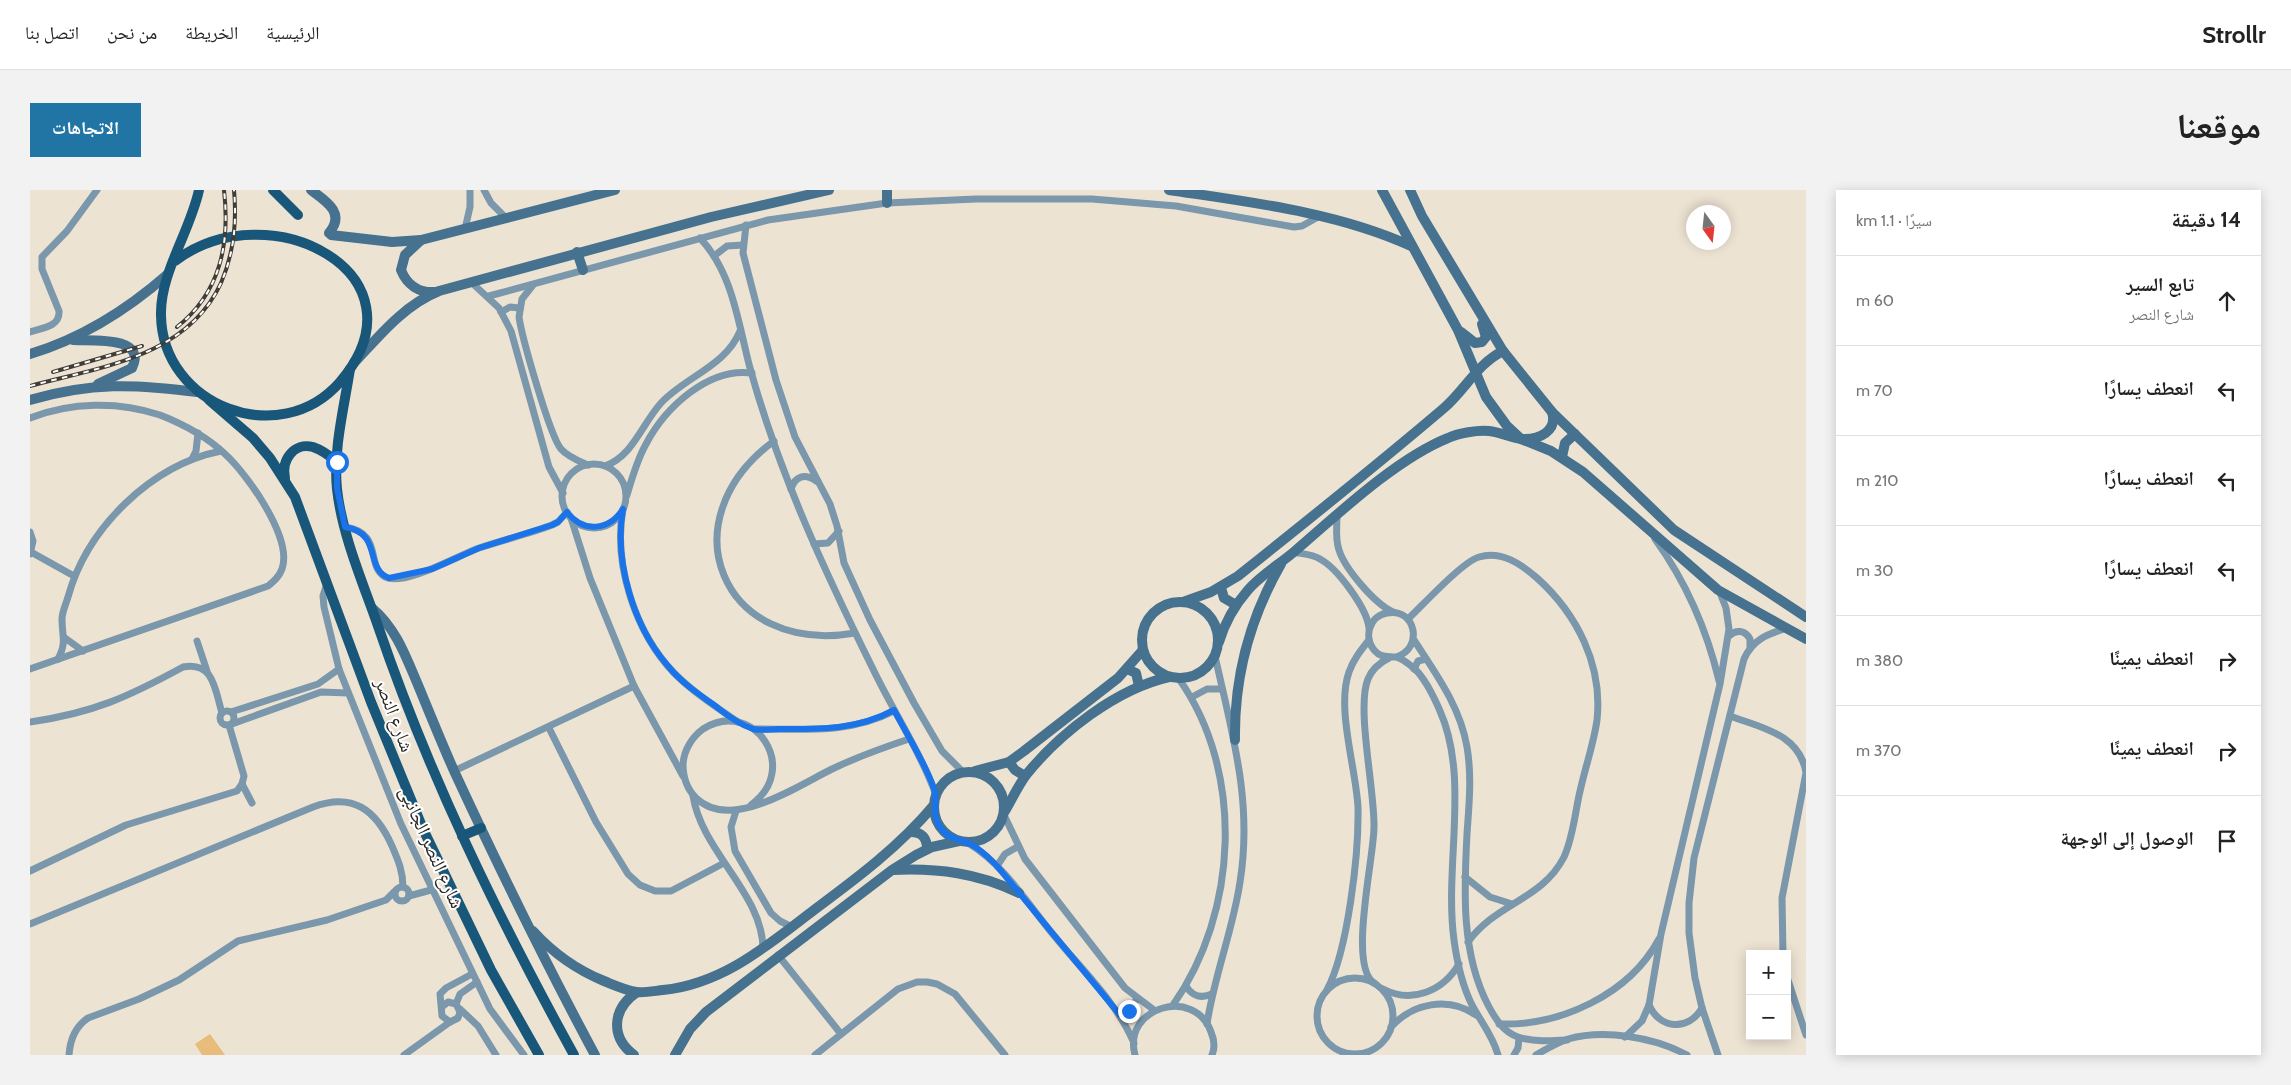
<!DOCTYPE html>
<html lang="ar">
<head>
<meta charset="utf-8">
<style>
  :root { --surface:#fff; --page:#f2f2f2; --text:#222; --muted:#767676; --line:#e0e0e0; --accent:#2075a5 }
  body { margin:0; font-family:Cabin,"Noto Naskh Arabic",sans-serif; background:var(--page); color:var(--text); direction:rtl }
  .controls { position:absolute; right:15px; bottom:15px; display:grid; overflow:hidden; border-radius:0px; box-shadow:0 2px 12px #0003 }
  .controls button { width:45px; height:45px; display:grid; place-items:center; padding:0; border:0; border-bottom:1px solid var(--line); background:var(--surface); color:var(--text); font:25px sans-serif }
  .compass { position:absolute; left:1656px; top:15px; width:45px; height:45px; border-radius:50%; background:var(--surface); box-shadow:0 2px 12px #0003; rotate:165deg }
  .stop { position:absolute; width:15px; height:15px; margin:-11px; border:4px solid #1a73e8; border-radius:50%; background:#fff }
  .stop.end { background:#1a73e8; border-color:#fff; box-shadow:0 1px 5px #0008 }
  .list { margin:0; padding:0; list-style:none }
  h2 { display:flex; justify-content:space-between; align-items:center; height:65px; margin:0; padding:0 20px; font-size:21px }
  h2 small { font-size:16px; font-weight:400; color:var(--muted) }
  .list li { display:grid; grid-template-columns:32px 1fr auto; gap:15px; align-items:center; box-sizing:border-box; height:90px; padding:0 20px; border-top:1px solid var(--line) }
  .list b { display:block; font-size:19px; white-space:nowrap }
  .list p { margin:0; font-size:16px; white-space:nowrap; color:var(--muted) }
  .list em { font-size:16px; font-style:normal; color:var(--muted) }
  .icon { flex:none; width:28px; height:28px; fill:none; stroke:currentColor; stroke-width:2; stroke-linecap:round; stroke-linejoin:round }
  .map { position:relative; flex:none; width:1776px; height:865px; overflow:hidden; direction:ltr; border-radius:0px }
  header { display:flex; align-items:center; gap:30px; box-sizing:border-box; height:70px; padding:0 25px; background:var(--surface); border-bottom:1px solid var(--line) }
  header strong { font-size:24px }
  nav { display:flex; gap:28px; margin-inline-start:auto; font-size:18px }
  .intro { display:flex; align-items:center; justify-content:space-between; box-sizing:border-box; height:120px; padding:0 30px }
  h1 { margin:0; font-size:35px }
  .button { padding:12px 22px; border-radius:0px; background:var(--accent); color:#fff; font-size:18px; font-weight:700 }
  main { display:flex; gap:30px; padding:0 30px }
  aside { flex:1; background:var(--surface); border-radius:0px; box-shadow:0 2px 12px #0003 }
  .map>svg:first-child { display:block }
  .green { fill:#e8bc7b }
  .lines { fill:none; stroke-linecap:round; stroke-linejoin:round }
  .street { stroke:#7a97ac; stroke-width:7 }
  .secondary { stroke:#46728f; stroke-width:10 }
  .primary { stroke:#19577a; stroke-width:10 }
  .rail-casing { stroke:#413d36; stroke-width:4 }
  .rail { stroke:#fff; stroke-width:2; stroke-dasharray:5.5; stroke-linecap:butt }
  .route { stroke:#1a73e8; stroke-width:6 }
  .labels { text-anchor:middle; stroke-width:4; stroke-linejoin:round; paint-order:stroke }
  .street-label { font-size:19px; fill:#2b2722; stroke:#fff }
</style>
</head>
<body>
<header>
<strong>Strollr</strong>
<nav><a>الرئيسية</a><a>الخريطة</a><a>من نحن</a><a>اتصل بنا</a></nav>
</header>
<div class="intro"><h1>موقعنا</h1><a class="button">الاتجاهات</a></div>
<main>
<aside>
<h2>14 دقيقة<small>سيرًا · 1.1 km</small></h2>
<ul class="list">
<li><svg class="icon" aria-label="ahead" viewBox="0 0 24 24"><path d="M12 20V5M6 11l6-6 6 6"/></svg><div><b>تابع السير</b><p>شارع النصر</p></div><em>60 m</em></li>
<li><svg class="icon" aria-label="left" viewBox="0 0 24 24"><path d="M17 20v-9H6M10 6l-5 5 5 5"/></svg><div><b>انعطف يسارًا</b></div><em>70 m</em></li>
<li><svg class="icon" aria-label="left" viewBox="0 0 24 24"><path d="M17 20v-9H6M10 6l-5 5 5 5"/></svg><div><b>انعطف يسارًا</b></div><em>210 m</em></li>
<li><svg class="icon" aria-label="left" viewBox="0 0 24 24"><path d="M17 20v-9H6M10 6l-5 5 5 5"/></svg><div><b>انعطف يسارًا</b></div><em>30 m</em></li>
<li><svg class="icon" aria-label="right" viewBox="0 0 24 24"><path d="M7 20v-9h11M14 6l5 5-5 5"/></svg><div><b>انعطف يمينًا</b></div><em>380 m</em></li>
<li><svg class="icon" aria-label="right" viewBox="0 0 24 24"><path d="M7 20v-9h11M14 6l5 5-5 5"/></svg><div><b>انعطف يمينًا</b></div><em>370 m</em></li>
<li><svg class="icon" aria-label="arrive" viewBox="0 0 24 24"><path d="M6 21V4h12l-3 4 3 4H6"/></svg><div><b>الوصول إلى الوجهة</b></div></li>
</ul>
</aside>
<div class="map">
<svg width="1776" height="865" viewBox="0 0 1776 865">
  <rect width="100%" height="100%" fill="#ede3d3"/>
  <polygon class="green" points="180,844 195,865 172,865 165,854"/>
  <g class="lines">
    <g class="street">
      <polyline points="454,0 461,13 477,29"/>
      <polyline points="716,35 713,63 746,190 765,247 800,314 807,336 814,373 840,430 884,513 912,561 933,582"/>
      <polyline points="435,39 440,17 440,0"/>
      <path d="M670 48C703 83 708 133 720 178 749 283 795 382 843 479 863 521 890 561 906 605"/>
      <polyline points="684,66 697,56 713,55"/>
      <polyline points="441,92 469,118 481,141 519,277 533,303"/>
      <path d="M503 95 492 109 489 127C492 148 520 246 531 259 538 267 549 271 558 275"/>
      <polyline points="459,106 738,30 857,13 946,9 1062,9 1146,16 1264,37 1272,36 1288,27"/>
      <polyline points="471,122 480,117 489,118"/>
      <path d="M0 142C12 138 30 137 29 121L12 79V67L37 41 67 0"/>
      <path d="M0 228C41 212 88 211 130 225 153 234 177 247 195 264 217 284 263 348 252 379 249 387 244 391 238 396L0 479"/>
      <path d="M744 251C636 331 692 466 825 443"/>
      <polyline points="162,269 166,261 168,243"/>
      <circle cx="564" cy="306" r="32"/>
      <path d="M575 276C603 266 612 234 631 213 655 187 696 176 710 141"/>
      <path d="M761 299C765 286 775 283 786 291"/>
      <path d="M597 305C602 288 607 270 616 254 635 218 678 177 722 183"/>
      <path d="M593 319C583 374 605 442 644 483 663 502 686 517 708 532"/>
      <path d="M1307 325C1307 336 1305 349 1309 360 1315 379 1345 414 1363 422"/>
      <polyline points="541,328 560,388 604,496 653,586"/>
      <path d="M315 337C354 343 335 375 355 387 374 397 429 365 449 358 473 350 498 344 522 335L528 332 537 322"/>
      <polyline points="0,342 3,351 0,364"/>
      <path d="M1625 349C1656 392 1677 440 1689 491"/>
      <polyline points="784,354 798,353 809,341"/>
      <polyline points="1,362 44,386"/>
      <path d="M1263 362C1272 364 1282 364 1290 369 1307 378 1337 418 1339 438"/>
      <polyline points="297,393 293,406 294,417 309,479 371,634 460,819 494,865"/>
      <path d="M1378 429C1393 415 1432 372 1449 367 1471 360 1491 374 1507 388 1547 424 1573 475 1567 530 1564 552 1556 575 1551 597 1545 620 1544 645 1534 667 1512 710 1466 713 1438 752"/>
      <path d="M1699 446C1706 439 1715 440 1720 449V458"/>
      <polyline points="35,448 53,461"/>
      <path d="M1384 450C1406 484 1430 516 1437 557 1442 586 1439 615 1437 644 1434 700 1431 763 1458 815 1465 828 1473 842 1488 847 1503 852 1521 851 1537 850"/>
      <polyline points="167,451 177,481"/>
      <path d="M1366 467C1394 459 1386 417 1357 423 1339 426 1333 448 1345 461 1351 468 1357 466 1366 467 1372 468 1380 475 1385 479 1396 490 1404 507 1410 521 1440 589 1414 676 1424 750 1427 772 1432 795 1442 815 1451 832 1463 846 1468 865"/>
      <path d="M28 469C37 452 32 447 32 429 32 422 36 414 38 407 57 338 121 275 191 261"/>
      <polyline points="1384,479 1388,471 1396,469"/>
      <polyline points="1162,507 1177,499 1192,499"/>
      <circle cx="197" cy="528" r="7"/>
      <polyline points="201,522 288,494 309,479"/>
      <path d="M1700 526C1732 538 1770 544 1776 583L1752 708 1753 764"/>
      <path d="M0 532C63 523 98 507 153 477 184 471 185 500 192 523"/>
      <polyline points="202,534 291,502 318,503"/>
      <polyline points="519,538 566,632 598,684 610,695 625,701 641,701 694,673"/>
      <path d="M724 539C773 539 820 544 864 521"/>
      <polyline points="424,581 604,496"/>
      <polyline points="212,594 222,613"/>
      <path d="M663 606C672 662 733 704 733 759"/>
      <path d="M721 615C772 578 723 507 673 539 662 547 654 560 653 574 653 587 657 599 666 608 701 642 767 596 802 579 827 567 852 558 879 549"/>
      <polyline points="706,621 701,637 705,661 741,723 750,731 762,737"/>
      <polyline points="974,625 995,669 1095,798 1124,820"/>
      <path d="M938 653C975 675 999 716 1026 748 1053 781 1087 813 1104 853"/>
      <polyline points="967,676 975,664 987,657"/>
      <polyline points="0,681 96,635 207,601 212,594 214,586 199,535"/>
      <polyline points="1435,687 1460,707 1482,714"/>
      <circle cx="372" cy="704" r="7"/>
      <polyline points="379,706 401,700"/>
      <path d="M0 734 283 617C323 602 346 620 362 656 368 670 373 681 373 697"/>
      <polyline points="748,765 811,844"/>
      <polyline points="1757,787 1776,845"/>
      <circle cx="1325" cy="826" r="38"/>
      <path d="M1344 793C1318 776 1344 668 1344 637 1345 602 1326 517 1338 489 1342 479 1349 473 1359 468"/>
      <path d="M1156 796C1162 806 1171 809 1182 804"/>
      <path d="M1353 799C1382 814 1413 801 1429 774"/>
      <path d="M1297 800C1318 760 1329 663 1328 617 1326 578 1306 518 1319 482 1323 470 1331 460 1339 450"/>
      <polyline points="426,814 430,804 447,792"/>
      <path d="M1143 815C1208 723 1215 582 1149 489"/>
      <path d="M1619 815C1630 840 1659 841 1672 818"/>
      <polyline points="413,816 418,812 426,814 430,822 428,828 420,832 412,826 410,804 416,798 442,784"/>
      <polyline points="430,819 448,836 466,865"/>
      <polyline points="1090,825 1099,821 1107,809"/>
      <path d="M1177 834C1184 786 1203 740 1210 692 1223 612 1202 543 1185 466"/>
      <path d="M1469 834C1530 836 1599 805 1629 749"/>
      <path d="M1361 837C1383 813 1418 806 1446 825"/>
      <polyline points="1595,847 1612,831 1619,815 1631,744 1690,494 1699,439 1696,418 1689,400"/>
      <path d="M39 865C40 850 46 836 58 828L109 809 149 790 208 751 297 730 356 710 365 701"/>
      <polyline points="374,865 420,832"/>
      <polyline points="785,865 868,799 887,792 897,792 907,794 925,804 975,865"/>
      <path d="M1105 865C1092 817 1165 796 1181 842 1184 849 1185 858 1182 865"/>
      <polyline points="1484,865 1488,858 1489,848"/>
      <path d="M1506 865C1516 859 1527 853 1538 849 1574 839 1624 847 1657 865"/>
      <path d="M1688 865 1672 818 1665 788 1659 743V713L1664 668 1714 469C1723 449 1738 444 1757 438"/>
    </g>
    <g class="secondary">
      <path d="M281 0C296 11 316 23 299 43"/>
      <polyline points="857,0 857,13"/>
      <path d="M1139 0C1219 12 1307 22 1381 56"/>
      <polyline points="1352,0 1428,140 1456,207 1477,236 1491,249 1521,261 1553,282 1688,400 1776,449"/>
      <polyline points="1380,0 1392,26 1473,161 1522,222 1644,340 1776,427"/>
      <polyline points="301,45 362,52 391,50 585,0"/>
      <path d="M391 50 375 65 371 80C377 95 389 103 405 102"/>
      <polyline points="547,62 553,80"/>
      <polyline points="1431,142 1445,153 1452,152 1456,147 1452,134"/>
      <path d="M43 150C59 151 118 145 102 178L68 194"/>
      <path d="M0 164C53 148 97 120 138 84"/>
      <path d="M324 173C349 146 374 115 409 101L681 27 799 0"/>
      <path d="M0 210C61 192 105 194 167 202"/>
      <polyline points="1532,267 1535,253 1545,244"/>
      <polyline points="1191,398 1194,408 1206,415"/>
      <circle cx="1150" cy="450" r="38"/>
      <path d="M1153 412 1181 402 1208 386C1277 331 1346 276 1414 218 1435 200 1447 174 1473 161"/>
      <path d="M342 418C366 438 376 467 388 495 400 524 412 554 425 583 469 678 515 772 565 865"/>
      <path d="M1189 452C1195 432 1204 416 1218 400 1232 384 1250 374 1265 361 1308 324 1366 269 1418 248 1429 243 1447 240 1459 241 1471 242 1481 248 1492 249 1509 250 1528 241 1522 222"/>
      <polyline points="1097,479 1106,483 1109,496"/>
      <path d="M1205 550C1204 487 1220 428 1251 374"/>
      <polyline points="979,572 985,580 995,586"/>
      <polyline points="945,581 979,572 994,561 1088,488 1112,461"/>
      <circle cx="939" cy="617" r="35"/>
      <path d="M975 621C982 609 988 596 996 585 1030 543 1086 499 1139 487"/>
      <path d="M881 642C892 642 897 648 897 659"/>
      <path d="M863 680C908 678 948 683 989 703"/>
      <path d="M503 741C523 763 547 780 574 791 584 795 595 800 606 802 614 803 624 801 633 800 693 794 738 755 784 720 827 688 870 656 904 615"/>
      <path d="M604 865C580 847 582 819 607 802"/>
      <polyline points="645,865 660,839 676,822 862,680 886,665 902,657 929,651"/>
    </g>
    <g class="primary">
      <polyline points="243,0 268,25"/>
      <path d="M145 71C239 0 402 84 310 192 250 261 132 216 131 125 130 83 160 42 169 0"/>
      <path d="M320 179C314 218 303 260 307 299 312 345 333 393 348 436 399 586 468 727 544 865"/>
      <polyline points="179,210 223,248 240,268 265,307 341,512 393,639 461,780 509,865"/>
      <path d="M255 288C251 270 264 252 283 257 292 260 300 266 307 272"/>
      <polyline points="432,646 451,638"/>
    </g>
    <g class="rail-casing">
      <g id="rail">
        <path d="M147 137C191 102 200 53 194 0"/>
        <polyline points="23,182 112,156"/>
        <path d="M0 196C70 177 157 167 191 93 204 63 207 33 204 0"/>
      </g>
    </g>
    <use href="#rail" class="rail"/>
  </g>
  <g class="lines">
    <path class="route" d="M307 272V298L315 337C353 343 334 379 359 388L402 379 449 358 522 335 528 332 537 322C553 343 579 341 593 319 584 371 603 436 638 476 651 492 667 503 684 515 696 524 708 534 723 539 730 541 741 539 749 539 791 539 827 540 864 520 873 537 904 589 905 604 907 619 901 627 913 641 921 650 930 649 940 654 951 659 959 668 967 676L1090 825 1099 821"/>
  </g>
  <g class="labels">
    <g class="street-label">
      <text transform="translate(365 525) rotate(69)" y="7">شارع النصر</text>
      <text transform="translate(402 657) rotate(66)" y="7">شارع النصر الجانبى</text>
    </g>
  </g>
</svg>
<div class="controls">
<button>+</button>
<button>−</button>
</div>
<svg class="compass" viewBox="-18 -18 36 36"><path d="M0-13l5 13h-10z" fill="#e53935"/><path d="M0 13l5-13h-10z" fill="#767676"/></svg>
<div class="stop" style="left:307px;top:272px"></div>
<div class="stop end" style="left:1099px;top:821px"></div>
</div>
</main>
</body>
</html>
